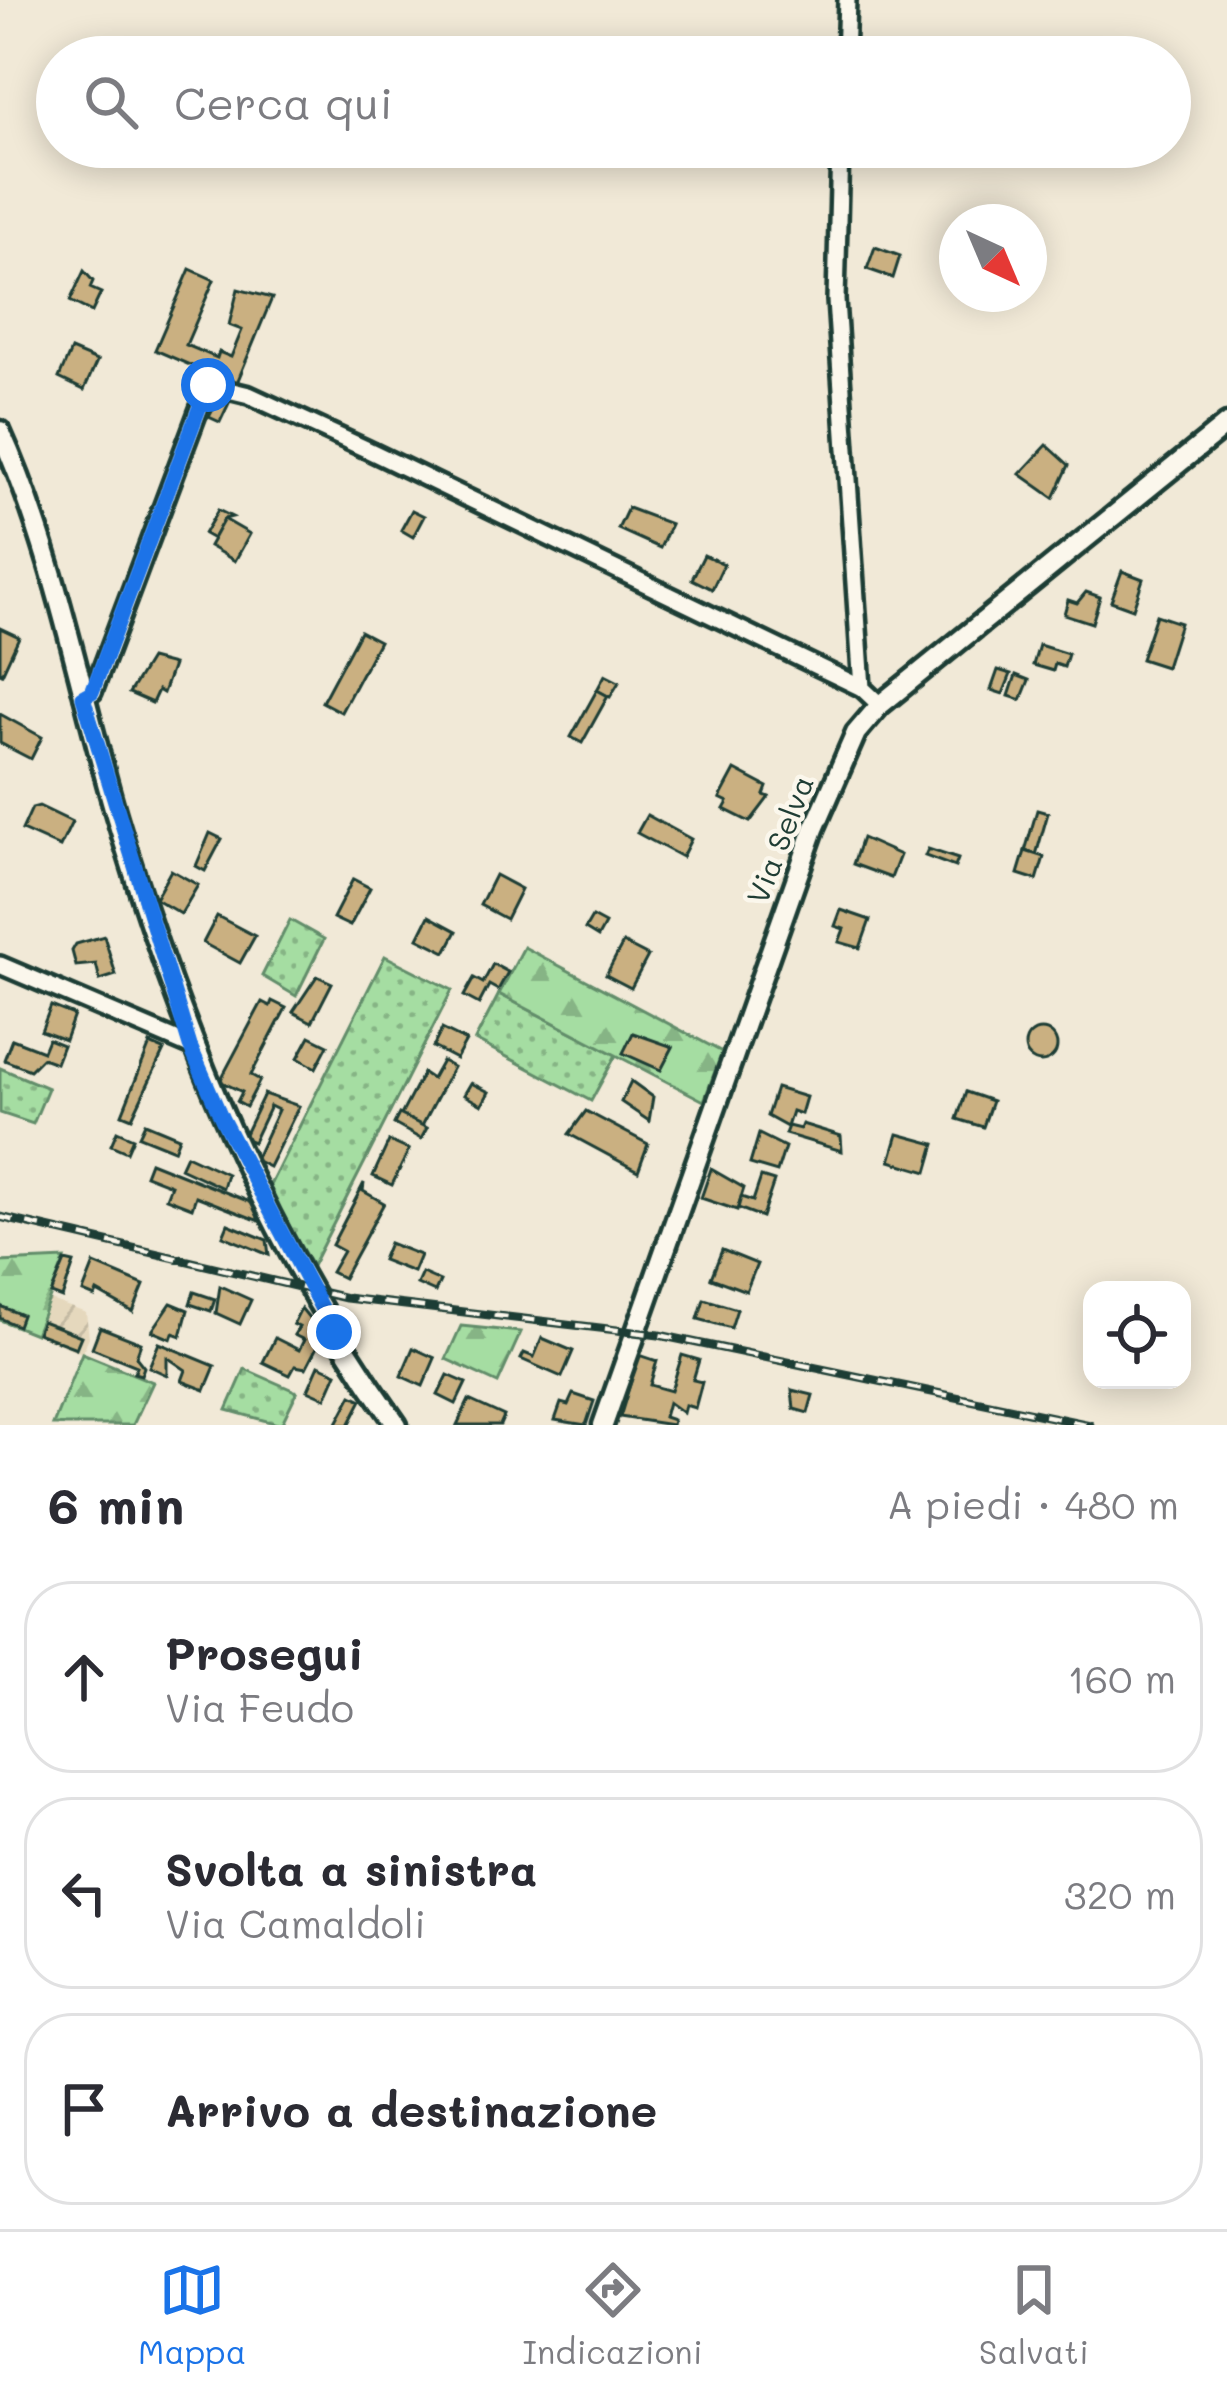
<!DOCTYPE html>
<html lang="it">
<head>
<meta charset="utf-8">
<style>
  :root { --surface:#fff; --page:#f2f2f3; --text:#2b2b33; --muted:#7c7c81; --line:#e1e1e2; --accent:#1a73e8 }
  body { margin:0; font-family:Mali,sans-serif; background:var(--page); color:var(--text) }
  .controls { position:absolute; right:36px; bottom:36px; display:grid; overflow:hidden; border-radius:24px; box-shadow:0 6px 30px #0003 }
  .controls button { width:108px; height:108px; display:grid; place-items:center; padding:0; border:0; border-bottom:3px solid var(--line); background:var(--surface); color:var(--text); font:60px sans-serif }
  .compass { position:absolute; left:939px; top:204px; width:108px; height:108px; border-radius:50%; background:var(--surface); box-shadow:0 6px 30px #0003; rotate:136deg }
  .stop { position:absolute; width:36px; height:36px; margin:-27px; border:9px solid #1a73e8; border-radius:50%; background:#fff }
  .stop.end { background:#1a73e8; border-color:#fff; box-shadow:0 3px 12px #0008 }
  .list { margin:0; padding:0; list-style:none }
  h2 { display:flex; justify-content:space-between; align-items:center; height:156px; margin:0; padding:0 48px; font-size:51px }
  h2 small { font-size:39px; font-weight:400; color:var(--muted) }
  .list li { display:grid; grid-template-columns:78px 1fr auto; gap:36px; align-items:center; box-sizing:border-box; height:192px; margin:0 24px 24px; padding:0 24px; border:3px solid var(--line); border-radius:48px }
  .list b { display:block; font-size:45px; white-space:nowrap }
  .list p { margin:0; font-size:39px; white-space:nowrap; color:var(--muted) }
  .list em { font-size:39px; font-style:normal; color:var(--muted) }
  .icon { flex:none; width:66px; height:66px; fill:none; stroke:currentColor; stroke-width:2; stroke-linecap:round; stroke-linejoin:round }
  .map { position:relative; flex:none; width:1227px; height:1425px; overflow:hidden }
  .search { position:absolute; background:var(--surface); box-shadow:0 6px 30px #0003; left:36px; right:36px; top:36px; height:132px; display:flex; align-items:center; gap:30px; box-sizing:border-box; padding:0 42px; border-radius:66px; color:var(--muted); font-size:45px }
  .sheet { height:804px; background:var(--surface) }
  nav { display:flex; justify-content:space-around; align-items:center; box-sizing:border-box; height:168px; border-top:3px solid var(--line); background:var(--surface); font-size:33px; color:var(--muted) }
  nav a { display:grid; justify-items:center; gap:6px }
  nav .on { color:var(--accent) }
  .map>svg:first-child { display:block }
  .industrial { fill:url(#industrial-furrows) }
  .grass { fill:url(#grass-dots); stroke:#628d6b; stroke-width:3 }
  .forest { fill:url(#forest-firs); stroke:#628d6b; stroke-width:3 }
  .building { fill:#cab081; stroke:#1f3d34; stroke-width:3 }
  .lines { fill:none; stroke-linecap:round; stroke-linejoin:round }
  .minor-casing { stroke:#1f3d34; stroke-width:24 }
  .tertiary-casing { stroke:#1f3d34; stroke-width:27 }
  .minor { stroke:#fbf7ec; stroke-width:15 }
  .tertiary { stroke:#fbf7ec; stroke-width:18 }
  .rail-casing { stroke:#1f3d34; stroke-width:9 }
  .rail { stroke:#fbf7ec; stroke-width:4.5; stroke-dasharray:14; stroke-linecap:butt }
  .route { stroke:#1a73e8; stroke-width:15 }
  .labels { text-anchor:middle; stroke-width:9; stroke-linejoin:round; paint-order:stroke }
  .street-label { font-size:30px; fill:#1f3d34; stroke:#fbf7ec }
</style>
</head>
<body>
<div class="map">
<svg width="1227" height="1425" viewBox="0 0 1227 1425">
  <defs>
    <pattern id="industrial-furrows" width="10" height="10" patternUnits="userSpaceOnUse" patternTransform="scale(3)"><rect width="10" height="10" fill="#e5d8bd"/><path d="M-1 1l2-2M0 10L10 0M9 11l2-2" fill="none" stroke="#c4baa3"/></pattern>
    <pattern id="grass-dots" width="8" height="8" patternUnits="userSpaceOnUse" patternTransform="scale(3)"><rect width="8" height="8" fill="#a5dda2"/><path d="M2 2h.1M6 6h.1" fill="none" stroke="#86b485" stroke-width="1.8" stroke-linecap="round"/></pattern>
    <pattern id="forest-firs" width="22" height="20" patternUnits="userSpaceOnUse" patternTransform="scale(3)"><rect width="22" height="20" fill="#a5dda2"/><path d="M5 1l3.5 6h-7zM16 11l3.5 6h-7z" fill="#86b485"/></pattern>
  </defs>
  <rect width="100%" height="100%" fill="#f1e9d7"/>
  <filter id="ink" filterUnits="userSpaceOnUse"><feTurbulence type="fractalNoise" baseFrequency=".00833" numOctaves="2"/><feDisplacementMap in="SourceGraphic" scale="24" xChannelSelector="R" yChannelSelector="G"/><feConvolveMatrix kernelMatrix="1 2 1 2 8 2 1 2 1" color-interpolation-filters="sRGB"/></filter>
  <g filter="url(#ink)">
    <polygon class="industrial" points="48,1299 86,1313 89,1337 82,1353 35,1334"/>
    <g class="grass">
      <polygon points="290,920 324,939 296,996 262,976"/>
      <polygon points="385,956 452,990 312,1266 268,1189"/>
      <polygon points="499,994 616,1055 591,1101 475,1040"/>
      <polygon points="0,1068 48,1088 33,1124 0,1113"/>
      <polygon points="245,1369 297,1392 281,1425 227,1410"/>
    </g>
    <g class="forest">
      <polygon points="524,947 722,1052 704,1101 499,994"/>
      <polygon points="65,1259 35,1334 0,1320 0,1262"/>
      <polygon points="461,1326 521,1332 498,1383 446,1359"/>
      <polygon points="82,1353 153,1382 133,1425 53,1425"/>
    </g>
    <g class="building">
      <polygon points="875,247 900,256 893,278 867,269"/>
      <polygon points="190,269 214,280 186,345 217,358 219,352 231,357 242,330 229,325 238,289 272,298 236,385 155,350"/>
      <polygon points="84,271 93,281 90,288 101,293 92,312 70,301"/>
      <polygon points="71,350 97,361 84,390 59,378"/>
      <polygon points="220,396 230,401 220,422 209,417"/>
      <polygon points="1047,445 1069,465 1054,498 1020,474"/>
      <polygon points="628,508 671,524 660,548 618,529"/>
      <polygon points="218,510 232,517 224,519 213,539 204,534"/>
      <polygon points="412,510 424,516 413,537 401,530"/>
      <polygon points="224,519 250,534 235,561 209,546"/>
      <polygon points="704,555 724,564 712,589 692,579"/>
      <polygon points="1122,571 1143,579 1133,609 1111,601"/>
      <polygon points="1086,592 1100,597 1092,623 1064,614 1068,600 1077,603"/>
      <polygon points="1156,615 1180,623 1166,667 1141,659"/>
      <polygon points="0,628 19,637 2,674 0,673"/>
      <polygon points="360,631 379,641 341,712 322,702"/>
      <polygon points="1039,645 1068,654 1064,667 1055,664 1053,671 1033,665"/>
      <polygon points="150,659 173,665 163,693 158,690 152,703 129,693"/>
      <polygon points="998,670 1011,674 1003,694 991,690"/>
      <polygon points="605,675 619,682 610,697 597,690"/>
      <polygon points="1016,675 1029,680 1021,700 1009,696"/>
      <polygon points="597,690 608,696 582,743 571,737"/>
      <polygon points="0,714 42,737 31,759 0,743"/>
      <polygon points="735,770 767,787 764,795 769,797 750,822 724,809 728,802 720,798"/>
      <polygon points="39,806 72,822 60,847 22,830 32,808"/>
      <polygon points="1037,810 1048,813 1036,855 1025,851"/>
      <polygon points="647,815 691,839 682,857 637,833"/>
      <polygon points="210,833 222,839 205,871 196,866"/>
      <polygon points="862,838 900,855 891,878 853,864"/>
      <polygon points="928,849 958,859 955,867 925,856"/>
      <polygon points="1025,851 1044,857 1037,880 1018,874"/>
      <polygon points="171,870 198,885 181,914 155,899"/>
      <polygon points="495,875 521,889 506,919 480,905"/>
      <polygon points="353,879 370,888 350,926 333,918"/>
      <polygon points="841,910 870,920 860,948 839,942 844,929 835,926"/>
      <polygon points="217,916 255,936 240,963 203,943"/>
      <polygon points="429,916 457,931 446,952 418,938"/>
      <polygon points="592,917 605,924 598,937 585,929"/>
      <polygon points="104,936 116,975 100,980 96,964 76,966 72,951 76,944"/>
      <polygon points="623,943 648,956 631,988 606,975"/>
      <polygon points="493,964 508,972 498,990 489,985 479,1004 464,996 474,978 483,983"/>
      <polygon points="317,976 332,983 312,1022 293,1012"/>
      <polygon points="272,1001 286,1008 251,1075 260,1080 246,1107 237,1102 242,1092 220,1081 262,1002 270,1006"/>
      <polygon points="51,1006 74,1015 65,1040 41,1031"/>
      <polygon points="442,1029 466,1041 456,1059 433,1047"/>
      <circle cx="1041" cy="1046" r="16"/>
      <polygon points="633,1033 673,1047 661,1070 623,1053"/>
      <polygon points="310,1036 328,1045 316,1068 298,1058"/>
      <polygon points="12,1039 43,1051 48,1039 63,1045 56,1063 42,1058 30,1070 4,1060"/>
      <polygon points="150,1044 164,1050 132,1118 122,1114"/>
      <polygon points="442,1061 453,1067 422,1126 401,1115 423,1073 432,1079"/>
      <polygon points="631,1081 653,1097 649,1121 621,1102"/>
      <polygon points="471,1083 489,1092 482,1105 464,1095"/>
      <polygon points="776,1088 806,1097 801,1114 792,1111 787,1127 767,1116"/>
      <polygon points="966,1092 992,1101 983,1127 957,1119"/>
      <polygon points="264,1094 299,1106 269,1167 255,1160 278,1110 270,1106 253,1142 243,1138"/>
      <polygon points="586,1111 648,1144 638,1171 569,1134"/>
      <polygon points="399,1114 427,1128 421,1139 394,1124"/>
      <polygon points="145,1123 179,1137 174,1150 139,1136"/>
      <polygon points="802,1124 841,1136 842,1151 785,1134 788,1126 800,1129"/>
      <polygon points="117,1131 133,1138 127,1152 111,1145"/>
      <polygon points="759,1134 785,1147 777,1172 750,1164"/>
      <polygon points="898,1134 935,1144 927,1172 890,1161"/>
      <polygon points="389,1141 409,1150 392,1185 373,1176"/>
      <polygon points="186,1155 227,1174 223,1188 180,1168"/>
      <polygon points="150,1162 250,1202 252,1197 259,1221 196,1196 192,1208 166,1198 171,1185 145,1175"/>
      <polygon points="711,1169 744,1188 737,1210 701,1198"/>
      <polygon points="761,1177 774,1181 762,1217 738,1208 741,1197 753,1201"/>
      <polygon points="364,1183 363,1191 384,1203 343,1278 331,1272 343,1251 332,1245"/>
      <polygon points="228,1224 267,1240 269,1255 223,1236"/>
      <polygon points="389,1243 420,1255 413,1272 382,1260"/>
      <polygon points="722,1250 757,1264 746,1291 711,1278"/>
      <polygon points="65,1261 74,1263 62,1298 51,1294"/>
      <polygon points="94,1264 144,1285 133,1312 97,1292 95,1297 83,1292"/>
      <polygon points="422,1273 440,1281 435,1292 417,1284"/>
      <polygon points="220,1286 251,1300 240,1324 216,1313"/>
      <polygon points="194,1292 215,1299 211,1311 190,1304"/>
      <polygon points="704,1299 737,1309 731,1328 698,1319"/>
      <polygon points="171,1303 188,1310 181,1336 173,1333 171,1339 152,1331"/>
      <polygon points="0,1306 22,1315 18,1326 0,1318"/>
      <polygon points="301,1308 323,1335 306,1368 295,1366 290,1375 263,1362 275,1338 299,1350 304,1340 294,1335 299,1327 293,1324"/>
      <polygon points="42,1321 81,1336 76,1348 37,1333"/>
      <polygon points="100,1327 141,1343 136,1357 144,1367 141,1375 134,1373 137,1366 92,1348"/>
      <polygon points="542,1338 573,1351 562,1377 521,1359 524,1353 534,1357"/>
      <polygon points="159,1343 215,1366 205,1390 182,1381 186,1370 167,1357 167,1375 149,1367"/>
      <polygon points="413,1348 435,1358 423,1386 401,1376"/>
      <polygon points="639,1355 657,1361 650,1385 671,1391 682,1355 699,1360 693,1380 702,1382 695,1408 685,1405 683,1413 668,1402 664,1417 673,1420 672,1425 620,1417"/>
      <polygon points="319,1365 337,1373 326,1398 308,1390"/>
      <polygon points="448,1375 466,1383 456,1404 438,1395"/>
      <polygon points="792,1390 813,1395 808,1413 794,1409"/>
      <polygon points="573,1394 594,1401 586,1425 555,1420 561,1403 568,1405"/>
      <polygon points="352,1395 362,1400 349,1425 336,1425"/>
      <polygon points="469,1400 504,1416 500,1425 457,1425"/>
    </g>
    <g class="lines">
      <g class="minor-casing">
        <g id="minor">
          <polyline points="845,57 847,0"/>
          <polyline points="840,147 836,300 862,688 880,705"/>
          <polyline points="83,696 93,692 208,385 249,395 366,449 862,688"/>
          <polyline points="0,965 190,1046"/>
        </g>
      </g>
      <g class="tertiary-casing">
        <g id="tertiary">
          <path d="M0 431C55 553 79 687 116 815 181 1033 264 1239 397 1425"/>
          <polyline points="603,1425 814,829 856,733 880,705 1227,424"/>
        </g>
      </g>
      <use href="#minor" class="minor"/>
      <use href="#tertiary" class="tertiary"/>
      <g class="rail-casing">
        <polyline id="rail" points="0,1217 346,1298 659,1335 1090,1425"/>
      </g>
      <use href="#rail" class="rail"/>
    </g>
  </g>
  <g class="lines" filter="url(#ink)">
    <polyline class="route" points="208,385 92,692 83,697 190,1046 222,1119 334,1332"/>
  </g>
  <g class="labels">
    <g class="street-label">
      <text transform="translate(781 840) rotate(-69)" y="10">Via Selva</text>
    </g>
  </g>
</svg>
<div class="controls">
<button><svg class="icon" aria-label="locate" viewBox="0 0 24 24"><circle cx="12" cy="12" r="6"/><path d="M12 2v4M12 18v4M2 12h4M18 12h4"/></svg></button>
</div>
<svg class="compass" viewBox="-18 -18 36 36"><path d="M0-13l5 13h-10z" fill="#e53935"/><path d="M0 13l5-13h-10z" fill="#7c7c81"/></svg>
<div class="stop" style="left:208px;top:385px"></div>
<div class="stop end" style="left:334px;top:1332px"></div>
<div class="search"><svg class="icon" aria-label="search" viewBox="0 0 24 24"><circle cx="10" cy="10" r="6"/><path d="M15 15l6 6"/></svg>Cerca qui</div>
</div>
<section class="sheet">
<h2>6 min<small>A piedi · 480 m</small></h2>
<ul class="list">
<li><svg class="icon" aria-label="ahead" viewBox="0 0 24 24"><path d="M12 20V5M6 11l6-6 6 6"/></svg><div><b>Prosegui</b><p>Via Feudo</p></div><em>160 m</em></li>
<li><svg class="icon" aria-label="left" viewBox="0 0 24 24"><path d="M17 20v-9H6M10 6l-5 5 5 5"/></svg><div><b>Svolta a sinistra</b><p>Via Camaldoli</p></div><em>320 m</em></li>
<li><svg class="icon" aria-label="arrive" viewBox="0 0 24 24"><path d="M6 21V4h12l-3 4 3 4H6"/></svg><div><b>Arrivo a destinazione</b></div></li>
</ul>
</section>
<nav>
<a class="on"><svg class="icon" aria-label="map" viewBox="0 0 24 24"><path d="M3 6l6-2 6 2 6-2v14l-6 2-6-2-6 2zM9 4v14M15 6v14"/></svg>Mappa</a>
<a><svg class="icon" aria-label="directions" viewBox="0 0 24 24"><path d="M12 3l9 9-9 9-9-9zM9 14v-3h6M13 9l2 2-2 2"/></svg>Indicazioni</a>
<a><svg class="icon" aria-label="saved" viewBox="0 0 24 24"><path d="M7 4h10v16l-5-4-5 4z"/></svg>Salvati</a>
</nav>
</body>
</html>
